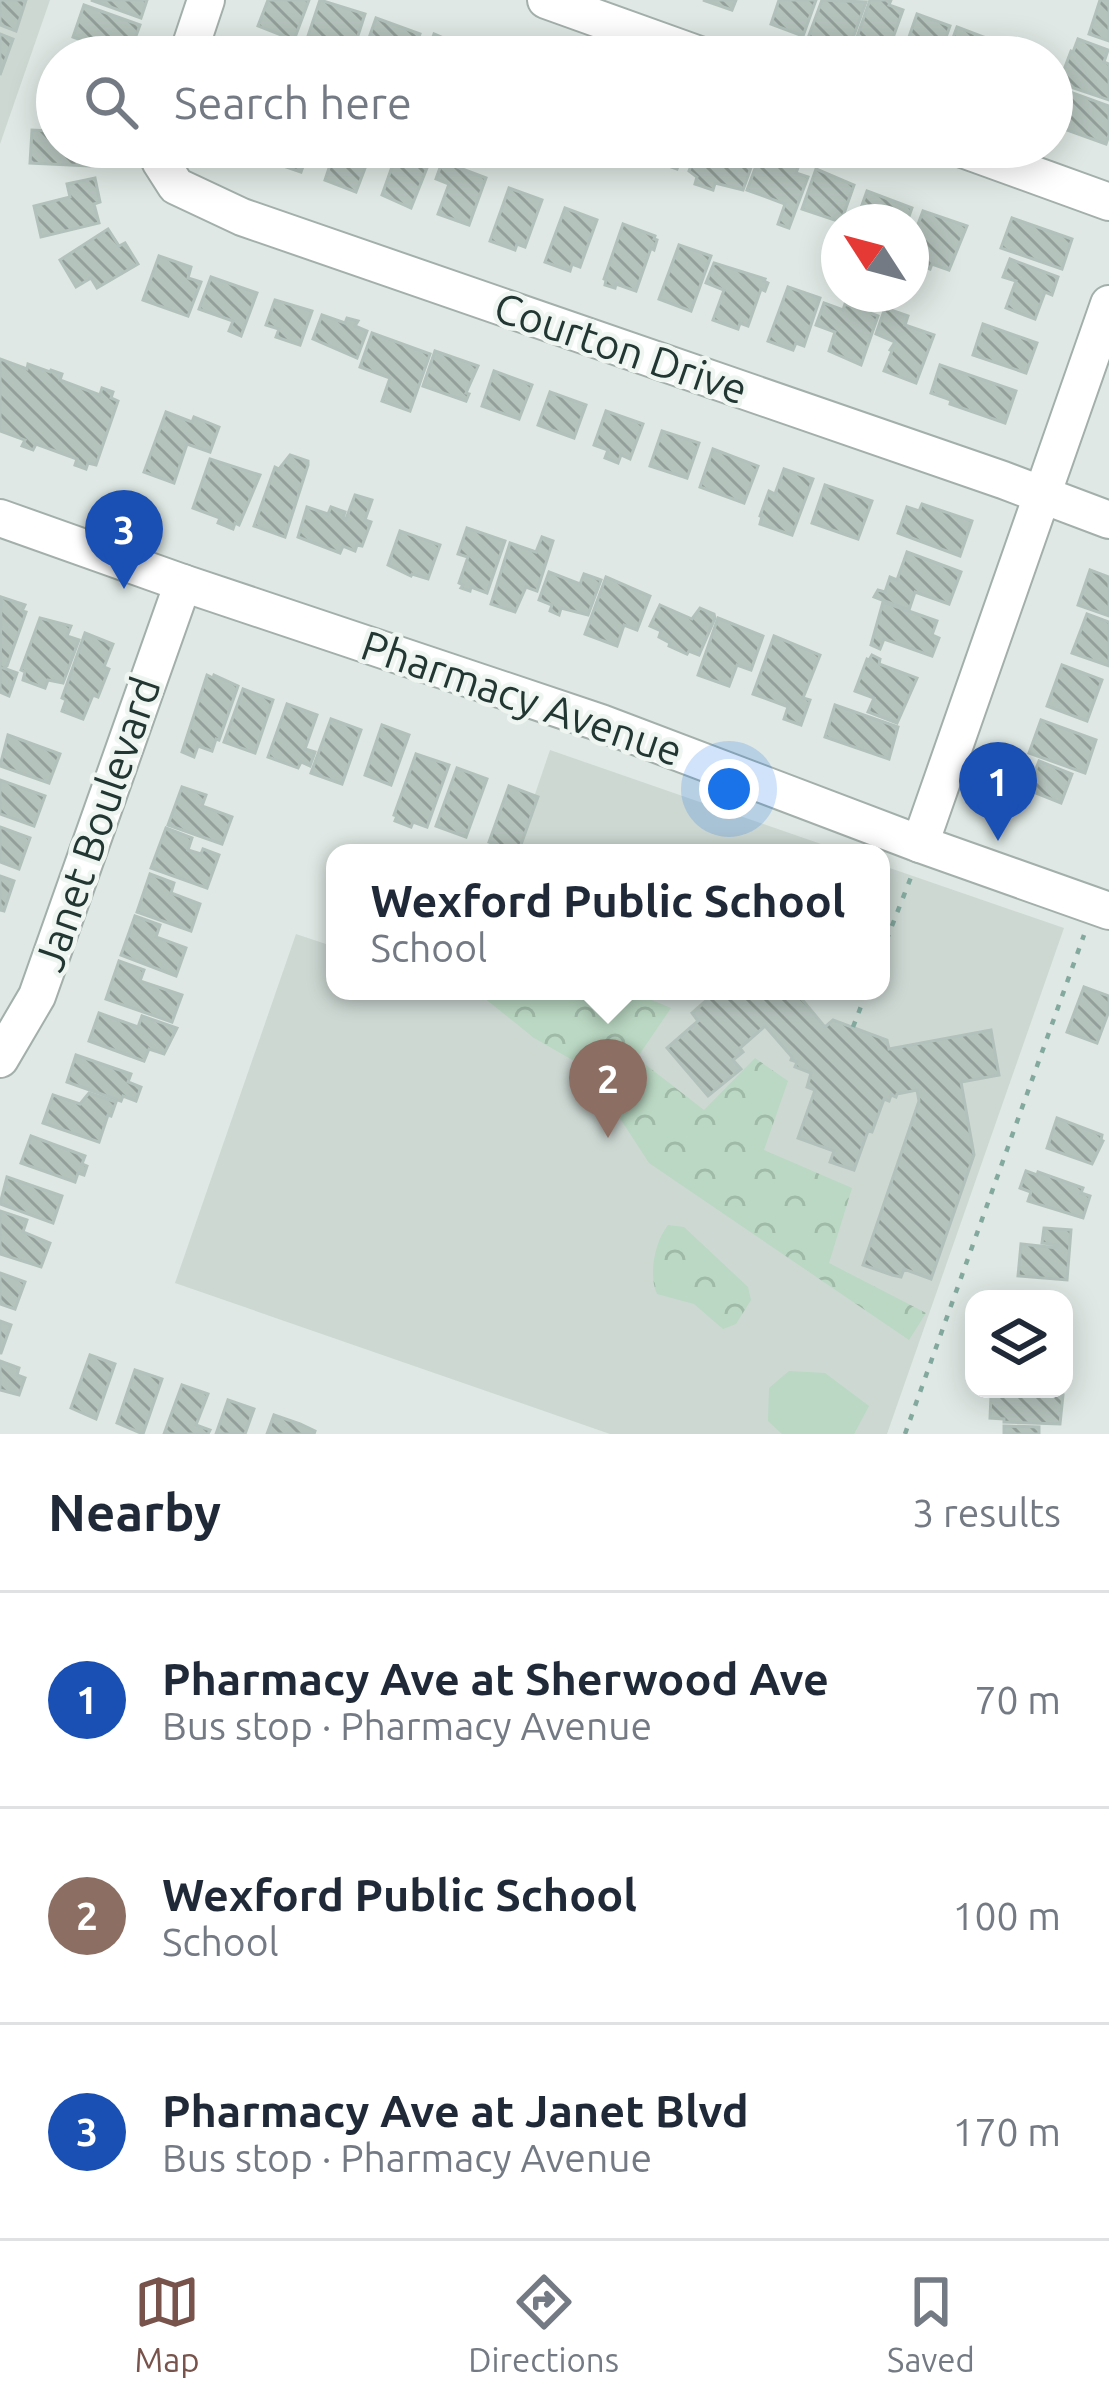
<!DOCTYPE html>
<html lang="en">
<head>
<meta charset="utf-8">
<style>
  :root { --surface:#fff; --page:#f2f2f3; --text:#1f2937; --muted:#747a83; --line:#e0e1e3; --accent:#77534b }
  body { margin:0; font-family:Ubuntu,sans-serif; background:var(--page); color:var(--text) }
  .controls { position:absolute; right:36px; bottom:36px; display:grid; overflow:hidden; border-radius:24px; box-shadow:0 6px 30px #0003 }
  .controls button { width:108px; height:108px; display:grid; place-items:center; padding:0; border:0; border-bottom:3px solid var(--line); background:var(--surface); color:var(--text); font:60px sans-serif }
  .compass { position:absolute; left:821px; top:204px; width:108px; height:108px; border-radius:50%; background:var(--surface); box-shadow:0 6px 30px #0003; rotate:306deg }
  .you { position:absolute; left:729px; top:789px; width:42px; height:42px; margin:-30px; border:9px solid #fff; border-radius:50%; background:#1a73e8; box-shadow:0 0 0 18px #1a73e833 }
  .badge { display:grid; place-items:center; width:78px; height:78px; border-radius:50%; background:var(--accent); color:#fff; font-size:39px; font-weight:700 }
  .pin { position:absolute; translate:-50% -99px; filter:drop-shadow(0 3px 6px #0008) }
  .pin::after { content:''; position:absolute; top:63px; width:42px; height:36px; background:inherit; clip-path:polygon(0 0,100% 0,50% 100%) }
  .popup { position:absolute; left:326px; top:844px; width:564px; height:156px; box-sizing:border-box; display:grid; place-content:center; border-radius:24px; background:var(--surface); filter:drop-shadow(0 3px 9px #0005); font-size:39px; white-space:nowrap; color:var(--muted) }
  .popup b { font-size:45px; color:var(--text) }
  .popup::after { content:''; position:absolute; left:50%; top:100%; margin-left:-24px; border:24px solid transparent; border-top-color:var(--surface) }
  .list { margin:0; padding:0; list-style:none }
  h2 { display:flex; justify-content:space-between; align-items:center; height:156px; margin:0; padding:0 48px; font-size:51px }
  h2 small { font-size:39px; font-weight:400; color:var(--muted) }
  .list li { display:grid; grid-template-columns:78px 1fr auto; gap:36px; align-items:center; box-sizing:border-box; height:216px; padding:0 48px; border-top:3px solid var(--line) }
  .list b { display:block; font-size:45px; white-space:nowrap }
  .list p { margin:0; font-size:39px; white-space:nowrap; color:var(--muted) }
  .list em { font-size:39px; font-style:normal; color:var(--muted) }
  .icon { flex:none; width:66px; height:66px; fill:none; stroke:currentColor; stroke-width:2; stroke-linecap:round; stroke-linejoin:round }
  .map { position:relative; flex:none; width:1109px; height:1434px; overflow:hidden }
  .search { position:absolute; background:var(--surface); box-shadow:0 6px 30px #0003; left:36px; right:36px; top:36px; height:132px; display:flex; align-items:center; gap:30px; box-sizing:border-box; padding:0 42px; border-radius:66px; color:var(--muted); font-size:45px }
  .sheet { height:804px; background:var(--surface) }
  nav { display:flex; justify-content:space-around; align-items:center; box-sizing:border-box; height:168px; border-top:3px solid var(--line); background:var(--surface); font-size:33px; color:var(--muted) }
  nav a { display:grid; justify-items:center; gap:6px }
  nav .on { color:var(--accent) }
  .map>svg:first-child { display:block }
  .built { fill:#cdd8d3 }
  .park { fill:url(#park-crowns) }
  .pitch { fill:#bad8c3 }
  .building { fill:url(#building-back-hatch); stroke:#b2c1bb; stroke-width:3 }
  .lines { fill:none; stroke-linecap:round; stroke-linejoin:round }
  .minor-casing { stroke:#a3afab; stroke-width:40 }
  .path { stroke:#83a99e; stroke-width:4.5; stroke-dasharray:6 9; stroke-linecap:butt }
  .minor { stroke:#fff; stroke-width:36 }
  .labels { text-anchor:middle; stroke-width:9; stroke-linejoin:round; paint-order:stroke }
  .street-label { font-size:42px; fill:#223632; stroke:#eff6f2 }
</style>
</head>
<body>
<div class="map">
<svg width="1109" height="1434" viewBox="0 0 1109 1434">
  <defs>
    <pattern id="park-crowns" width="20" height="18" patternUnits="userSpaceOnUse" patternTransform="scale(3)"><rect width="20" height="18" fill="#bad8c3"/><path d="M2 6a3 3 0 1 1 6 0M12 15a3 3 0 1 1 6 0" fill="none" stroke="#a0baa8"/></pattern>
    <pattern id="building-back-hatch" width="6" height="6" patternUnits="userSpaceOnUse" patternTransform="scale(3)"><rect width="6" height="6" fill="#b5c3bd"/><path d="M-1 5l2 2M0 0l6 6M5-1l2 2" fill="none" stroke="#939f9a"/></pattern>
  </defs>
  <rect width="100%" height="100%" fill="#dfe8e4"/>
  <g class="built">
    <polygon points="0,0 50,0 0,144"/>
    <polygon points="550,750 847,853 515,853"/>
    <polygon points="881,865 1064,928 887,1434 610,1434 175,1283 296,934 335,947 335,991 881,991"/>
  </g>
  <g class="park">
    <polygon points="485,991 630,991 671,1008 637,1058 704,1110 755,1058 788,1081 764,1150 852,1188 829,1263 926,1313 909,1340 649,1163 588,1069 534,1038 483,997"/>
    <path d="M668 1225 684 1227 748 1287 751 1300 736 1324 723 1329 694 1304 657 1294C648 1275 655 1241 668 1225Z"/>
  </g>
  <polygon class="pitch" points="789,1371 825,1373 869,1406 854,1434 782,1434 768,1421 769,1388"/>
  <g class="building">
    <polygon points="0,0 26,0 16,31 0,25"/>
    <polygon points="91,0 147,0 141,18"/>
    <polygon points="268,0 309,0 294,40 258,26"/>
    <polygon points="320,0 365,14 353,51 308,36"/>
    <polygon points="703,0 736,0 732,10"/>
    <polygon points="779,0 816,0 803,36 771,24"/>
    <polygon points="822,0 866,2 849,49 839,45 838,49 808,38"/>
    <polygon points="870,0 891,0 889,5 903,10 886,57 869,57 852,51"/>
    <polygon points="1100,0 1109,0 1109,41 1089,34"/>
    <polygon points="84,5 140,25 133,44 140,46 136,57 105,57 107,49 73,37"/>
    <polygon points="917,14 950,26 939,57 902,57"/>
    <polygon points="376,18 420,34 412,57 363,55"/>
    <polygon points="957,27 989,39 982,57 946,57"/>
    <polygon points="0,34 13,39 0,75"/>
    <polygon points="434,34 471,50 469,57 426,57"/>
    <polygon points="1078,39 1108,50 1104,62 1109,64 1109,100 1059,83 1071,51 1073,52"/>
    <polygon points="1004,41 1037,53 1035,57 999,57"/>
    <polygon points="56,70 57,70 57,104 48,102"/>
    <polygon points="1056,87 1109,106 1109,135 1106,144 1056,126 1058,119 1052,117 1052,99"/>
    <polygon points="53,118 57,119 57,147 90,147 89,166 30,163 32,130 53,131"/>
    <polygon points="274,147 310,147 301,172 269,161"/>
    <polygon points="336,147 373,147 356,192 325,180"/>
    <polygon points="386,147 401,147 431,158 411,208 382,195 393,164 381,160"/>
    <polygon points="644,147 685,147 677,169 641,156"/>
    <polygon points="705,147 746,147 742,158 753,162 743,190 715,183 713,190 695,184 697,177 689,171 694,158 701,160"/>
    <polygon points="762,150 799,165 796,173 808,177 789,228 778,224 785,204 747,190"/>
    <polygon points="445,154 459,159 457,167 486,178 469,225 438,214 449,184 436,179"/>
    <polygon points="816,169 854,185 841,222 802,209"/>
    <polygon points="95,178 100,202 94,204 99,223 41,237 34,206 70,197 67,184"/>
    <polygon points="509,188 542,200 525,247 517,244 515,250 490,241"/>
    <polygon points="867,191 912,208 907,222 856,222"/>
    <polygon points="565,208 597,220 580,267 572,264 570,271 545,262"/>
    <polygon points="923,211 967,226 949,270 932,264 930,269 911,262 911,243"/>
    <polygon points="1012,218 1072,239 1062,269 1001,248"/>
    <polygon points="623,224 655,236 654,239 657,240 654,250 651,248 636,291 616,284 615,288 605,285 606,280 604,279"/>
    <polygon points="108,229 119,246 125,243 138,264 97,288 91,278 76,287 60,260"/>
    <polygon points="679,245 711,256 691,311 659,299"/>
    <polygon points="159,256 191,267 188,278 201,282 188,316 143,300"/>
    <polygon points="1010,259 1058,277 1052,295 1045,292 1035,319 1006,308 1016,281 1003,277"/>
    <polygon points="714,263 765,279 764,281 768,283 765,291 761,289 748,326 740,323 738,329 713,320 724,290 706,283"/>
    <polygon points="211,277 257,293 241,336 229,331 233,321 199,309"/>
    <polygon points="788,287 820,298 804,346 796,343 793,350 768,341"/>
    <polygon points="275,300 312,311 300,345 276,337 279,329 266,325"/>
    <polygon points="824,303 843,310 845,304 878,316 861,365 829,351 835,332 816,325"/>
    <polygon points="885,308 908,316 905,325 934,335 916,383 884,371 892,351 890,350 895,342 876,334"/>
    <polygon points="322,315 345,323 347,318 358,321 355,326 367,331 357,358 313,339"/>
    <polygon points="983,324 1037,343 1026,373 973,355"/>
    <polygon points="372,333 430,354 410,411 382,401 390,378 360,367"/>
    <polygon points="435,351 478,366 466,393 469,394 466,401 423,386"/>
    <polygon points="0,359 27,369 28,364 50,372 51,370 62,374 60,380 100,395 102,388 113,392 111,398 118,401 96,465 88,463 86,469 75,465 77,459 36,444 33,450 22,446 25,440 0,431"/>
    <polygon points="940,365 1016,391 1005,423 950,404 951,400 931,393"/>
    <polygon points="494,371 532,385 519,419 482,406"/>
    <polygon points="550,392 586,405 574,438 538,425"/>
    <polygon points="606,411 643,424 630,459 621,455 618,463 605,458 608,450 594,445"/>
    <polygon points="166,412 192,422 194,417 219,427 210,452 187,444 174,483 144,472"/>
    <polygon points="662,431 699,443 687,478 650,466"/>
    <polygon points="713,449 758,466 744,503 700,487"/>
    <polygon points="290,455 308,461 308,465 285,537 254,526 275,467 279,469"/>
    <polygon points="210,459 260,475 239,525 235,523 233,529 218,523 220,518 193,508"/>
    <polygon points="784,469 813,479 792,535 760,524 762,517 760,516 769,491 775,494"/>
    <polygon points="825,485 872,501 858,539 812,523"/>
    <polygon points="355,495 372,500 365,520 371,522 362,546 357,545 355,551 343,546 340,553 298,537 307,507 328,514 331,507 345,512 343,518 346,519"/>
    <polygon points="922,504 972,521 960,556 898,533 907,507 919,511"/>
    <polygon points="467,528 505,541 487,593 471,587 470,591 461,588 463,585 459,583 468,557 458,554"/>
    <polygon points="400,531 440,545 428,579 412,574 411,576 388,565"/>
    <polygon points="542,537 553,541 537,591 526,587 515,612 491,604 510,543 536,552"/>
    <polygon points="907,552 961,572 949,604 915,592 909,610 874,597 878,590 885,592 890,577 897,580"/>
    <polygon points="1090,570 1109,577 1109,616 1078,605"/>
    <polygon points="549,572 580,584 584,574 601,580 588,615 561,608 559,615 550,611 552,605 539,600"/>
    <polygon points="606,577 650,596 637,630 624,625 617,646 585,634"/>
    <polygon points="1,597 25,605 22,611 26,612 7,666 3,668 17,673 9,696 0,692"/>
    <polygon points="883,602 937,621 932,635 939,638 932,656 884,639 880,649 871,645"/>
    <polygon points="660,605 692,619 700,608 714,614 715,618 699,655 689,651 687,654 669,646 670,643 659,637 661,631 650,626"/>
    <polygon points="1087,614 1109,622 1109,666 1072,653"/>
    <polygon points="40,618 71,626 67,636 79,640 63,683 48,680 45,688 23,680 25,672 21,670"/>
    <polygon points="718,618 763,636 751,670 737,665 729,686 698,675"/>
    <polygon points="85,633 113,644 104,667 109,669 98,697 93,695 83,719 62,711 66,700 62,698"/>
    <polygon points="774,636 820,655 803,698 810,700 801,725 784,719 789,704 787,703 786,706 753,694"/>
    <polygon points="872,655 880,659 879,664 917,678 897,723 868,712 874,698 855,691 867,659 869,660"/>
    <polygon points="1062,665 1102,680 1087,721 1047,706"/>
    <polygon points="207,675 213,678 214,675 238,686 219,740 216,739 212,751 198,746 194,757 182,752"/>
    <polygon points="243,689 273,700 255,753 224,742"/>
    <polygon points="287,704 317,715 305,749 315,752 310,766 301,762 298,768 268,757"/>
    <polygon points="835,705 898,727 889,759 825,737"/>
    <polygon points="331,719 361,730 342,784 311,773"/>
    <polygon points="1041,720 1096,740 1085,773 1029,753"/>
    <polygon points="382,725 409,735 391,785 365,775"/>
    <polygon points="8,735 60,754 49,783 0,766"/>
    <polygon points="416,754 449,765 427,827 413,822 411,827 395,821 397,816 394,815"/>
    <polygon points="1039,761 1072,774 1061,803 1028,790"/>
    <polygon points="457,768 487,779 466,837 436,826"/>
    <polygon points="0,780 45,796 34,826 0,814"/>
    <polygon points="509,786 538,797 518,853 489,842"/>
    <polygon points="182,787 206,795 202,806 232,817 222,844 168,825"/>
    <polygon points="0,827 30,838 19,869 0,862"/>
    <polygon points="166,828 192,838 188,850 201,854 203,849 219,855 207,888 151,868"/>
    <polygon points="150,874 174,883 171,893 200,904 191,931 137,912"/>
    <polygon points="0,876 14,881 4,911 0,910"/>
    <polygon points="135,916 160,925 156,937 186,948 176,976 121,955"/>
    <polygon points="119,961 144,970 140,981 182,995 172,1022 106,999"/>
    <polygon points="1084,987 1109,996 1109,1011 1097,1043 1067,1032"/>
    <polygon points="685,991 795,991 825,1027 833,1020 887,1040 889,1049 991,1030 999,1075 961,1082 974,1155 931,1279 904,1269 901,1277 892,1275 863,1265 919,1101 917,1090 897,1094 896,1097 891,1095 889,1101 884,1099 872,1132 868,1131 854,1170 830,1162 834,1151 798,1138 815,1090 807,1087 811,1073 795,1067 797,1062 791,1060 792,1057 765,1026 740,1048 743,1052 733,1060 741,1069 708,1096 667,1048 698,1021 692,1013 708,999"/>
    <polygon points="99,1013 138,1027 142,1016 177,1028 164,1054 149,1049 144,1061 89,1041"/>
    <polygon points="76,1055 131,1074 128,1082 141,1087 136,1101 123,1096 121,1101 67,1082"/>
    <polygon points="89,1093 116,1102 111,1116 108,1115 99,1142 43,1123 53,1095 80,1104"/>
    <polygon points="1057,1118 1102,1135 1101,1140 1103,1141 1092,1164 1047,1148"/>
    <polygon points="31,1136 85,1156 82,1164 87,1166 84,1175 78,1173 75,1182 21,1163"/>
    <polygon points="1026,1171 1037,1175 1038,1172 1083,1188 1081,1193 1090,1196 1083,1218 1028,1201 1031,1192 1020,1188"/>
    <polygon points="7,1177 62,1196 53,1223 0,1204"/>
    <polygon points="0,1211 27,1220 23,1232 50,1243 41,1267 0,1254"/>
    <polygon points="1044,1228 1071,1230 1067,1280 1018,1276 1021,1244 1058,1248 1058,1245 1042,1243"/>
    <polygon points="0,1273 25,1282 15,1309 0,1304"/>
    <polygon points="0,1321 11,1325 1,1353 0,1353"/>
    <polygon points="90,1355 115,1364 96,1419 71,1408"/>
    <polygon points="0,1361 19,1368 17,1375 25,1378 19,1395 0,1390"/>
    <polygon points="135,1370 162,1379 143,1434 117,1423"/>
    <polygon points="182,1385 208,1394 196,1425 210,1430 208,1434 164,1434"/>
    <polygon points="1005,1389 1045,1389 1044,1394 1063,1395 1060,1424 1004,1422 1004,1419 990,1418 991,1396 1005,1396"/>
    <polygon points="228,1400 254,1409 245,1434 216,1434"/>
    <polygon points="274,1415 300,1424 315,1431 314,1434 267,1434"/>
    <polygon points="1004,1426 1039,1427 1039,1434 1004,1434"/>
  </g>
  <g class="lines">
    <g class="minor-casing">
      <g id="minor">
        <polyline points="546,0 705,57"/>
        <polyline points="187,57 206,0"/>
        <polyline points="161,147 160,161 176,186 242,217 1003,480 1109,520"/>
        <polyline points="957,147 1109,202"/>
        <polyline points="0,518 183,583 601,723 920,844 1109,911"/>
        <polyline points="920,844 1109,304"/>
        <polyline points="0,1059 37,996 183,583"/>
      </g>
    </g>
    <g class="path">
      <polyline points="881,954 913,872"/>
      <polyline points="853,1027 867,991"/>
      <polyline points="905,1434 1084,935"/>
    </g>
    <use href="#minor" class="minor"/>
  </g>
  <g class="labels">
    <g class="street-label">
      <text transform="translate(621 348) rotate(19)" y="15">Courton Drive</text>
      <text transform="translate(522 698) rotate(19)" y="15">Pharmacy Avenue</text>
      <text transform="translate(97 824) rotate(-71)" y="15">Janet Boulevard</text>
    </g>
  </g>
</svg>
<div class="controls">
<button><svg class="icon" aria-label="layers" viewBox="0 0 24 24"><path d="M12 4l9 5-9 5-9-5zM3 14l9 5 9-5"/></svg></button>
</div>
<svg class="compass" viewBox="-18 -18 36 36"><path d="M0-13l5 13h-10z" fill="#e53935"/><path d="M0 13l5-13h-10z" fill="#747a83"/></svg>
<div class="you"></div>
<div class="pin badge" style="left:998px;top:841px;background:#1a4fb4">1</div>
<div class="pin badge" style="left:608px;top:1138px;background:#8d6e63">2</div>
<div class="popup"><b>Wexford Public School</b>School</div>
<div class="pin badge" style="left:124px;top:589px;background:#1a4fb4">3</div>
<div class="search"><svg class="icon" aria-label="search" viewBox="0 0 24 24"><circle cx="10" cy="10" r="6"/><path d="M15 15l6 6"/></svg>Search here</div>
</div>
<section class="sheet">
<h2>Nearby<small>3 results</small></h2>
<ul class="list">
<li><span class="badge" style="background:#1a4fb4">1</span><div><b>Pharmacy Ave at Sherwood Ave</b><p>Bus stop · Pharmacy Avenue</p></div><em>70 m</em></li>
<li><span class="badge" style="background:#8d6e63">2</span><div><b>Wexford Public School</b><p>School</p></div><em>100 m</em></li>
<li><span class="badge" style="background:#1a4fb4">3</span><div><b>Pharmacy Ave at Janet Blvd</b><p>Bus stop · Pharmacy Avenue</p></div><em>170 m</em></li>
</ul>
</section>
<nav>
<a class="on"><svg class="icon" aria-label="map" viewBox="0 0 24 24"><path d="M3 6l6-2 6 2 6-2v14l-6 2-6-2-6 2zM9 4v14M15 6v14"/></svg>Map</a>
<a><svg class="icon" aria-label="directions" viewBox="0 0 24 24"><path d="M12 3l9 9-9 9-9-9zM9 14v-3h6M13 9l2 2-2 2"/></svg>Directions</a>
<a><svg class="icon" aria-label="saved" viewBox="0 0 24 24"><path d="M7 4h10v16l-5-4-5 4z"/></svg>Saved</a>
</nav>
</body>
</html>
